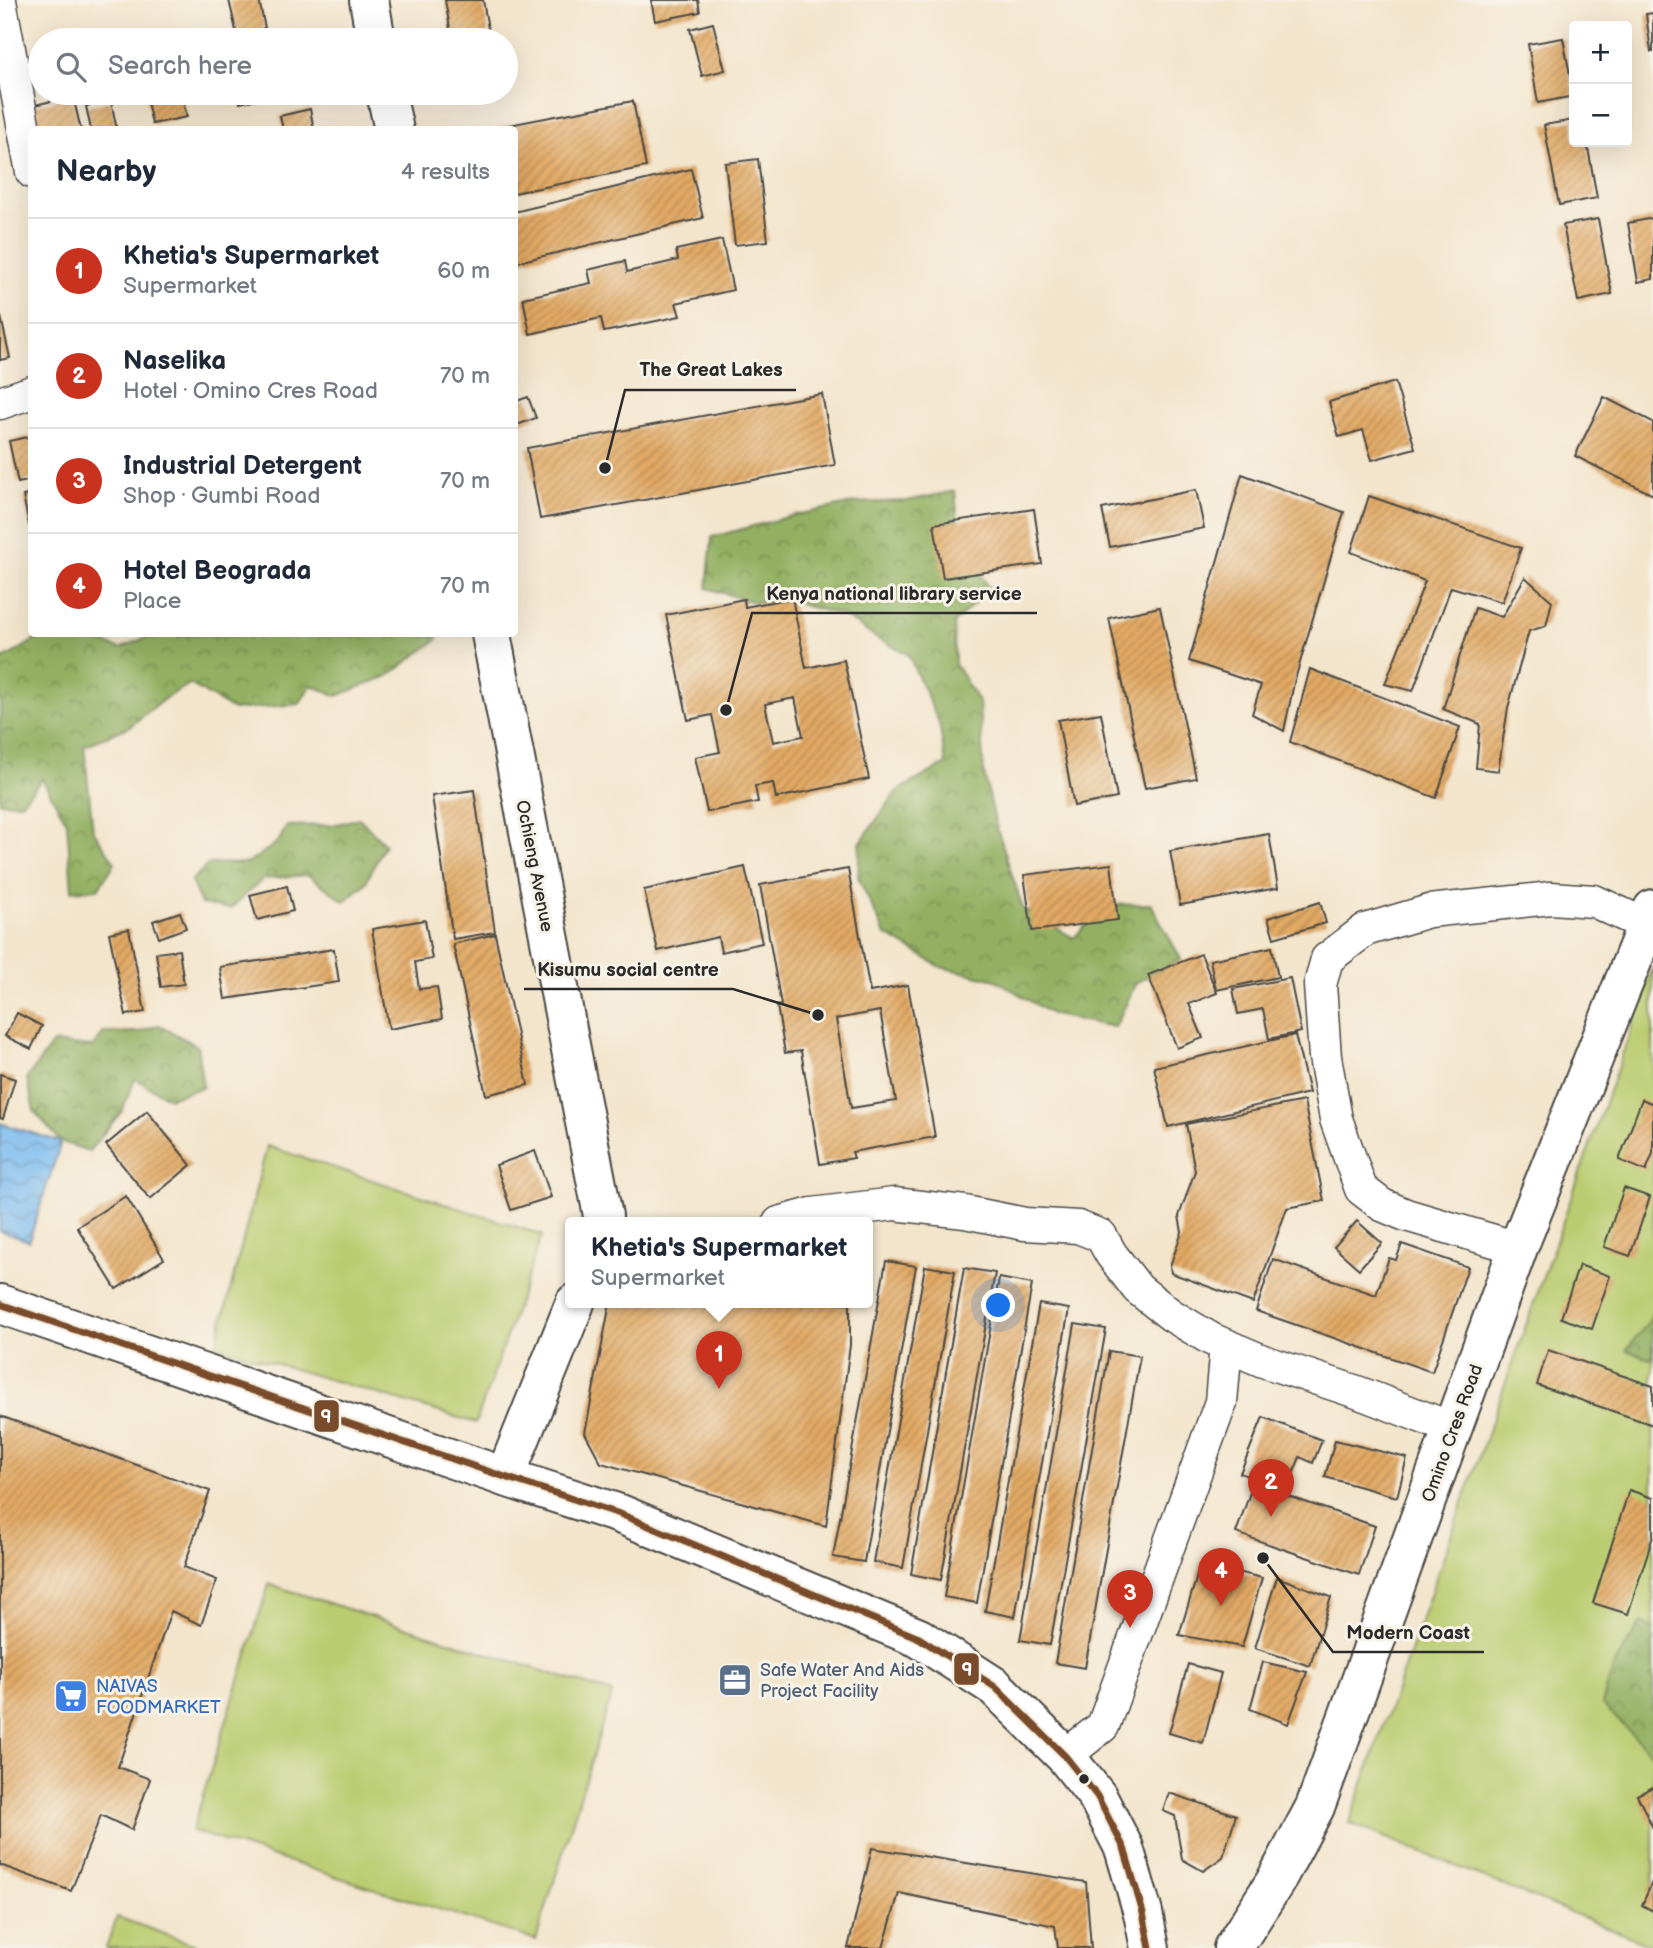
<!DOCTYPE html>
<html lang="en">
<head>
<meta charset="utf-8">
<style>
  :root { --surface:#fff; --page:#f2f2f3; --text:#1f2937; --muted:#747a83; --line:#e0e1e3; --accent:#c8321e }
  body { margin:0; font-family:"Balsamiq Sans",sans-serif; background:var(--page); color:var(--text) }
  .controls { position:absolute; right:21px; top:21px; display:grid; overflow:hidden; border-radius:7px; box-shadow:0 7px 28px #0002 }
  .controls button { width:63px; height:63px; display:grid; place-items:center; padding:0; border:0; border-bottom:2px solid var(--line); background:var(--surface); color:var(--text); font:35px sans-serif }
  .you { position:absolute; left:999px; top:1306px; width:24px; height:24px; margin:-18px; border:5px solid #fff; border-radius:50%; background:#1a73e8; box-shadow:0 0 0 10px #1a73e833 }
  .badge { display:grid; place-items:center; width:46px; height:46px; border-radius:50%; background:var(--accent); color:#fff; font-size:23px; font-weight:700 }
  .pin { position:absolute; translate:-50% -58px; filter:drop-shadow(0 2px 4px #0008) }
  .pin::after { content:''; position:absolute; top:37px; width:24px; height:21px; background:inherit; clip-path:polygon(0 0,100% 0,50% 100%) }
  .popup { position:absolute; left:565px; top:1217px; width:308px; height:91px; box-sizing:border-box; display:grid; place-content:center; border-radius:7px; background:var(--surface); filter:drop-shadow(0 2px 5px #0005); font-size:23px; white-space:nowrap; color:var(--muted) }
  .popup b { font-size:26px; color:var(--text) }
  .popup::after { content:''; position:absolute; left:50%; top:100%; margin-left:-14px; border:14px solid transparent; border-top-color:var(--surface) }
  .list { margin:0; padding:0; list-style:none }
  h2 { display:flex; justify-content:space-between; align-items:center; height:91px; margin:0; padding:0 28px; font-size:30px }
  h2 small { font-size:23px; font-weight:400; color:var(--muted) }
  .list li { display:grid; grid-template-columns:46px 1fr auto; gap:21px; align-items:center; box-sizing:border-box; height:105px; padding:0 28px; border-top:2px solid var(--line) }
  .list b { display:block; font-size:26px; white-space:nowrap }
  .list p { margin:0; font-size:23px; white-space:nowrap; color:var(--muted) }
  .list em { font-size:23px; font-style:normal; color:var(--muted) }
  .icon { flex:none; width:38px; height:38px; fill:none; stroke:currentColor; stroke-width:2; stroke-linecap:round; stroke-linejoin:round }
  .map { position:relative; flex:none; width:1653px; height:1948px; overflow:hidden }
  .search { position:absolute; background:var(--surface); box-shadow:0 7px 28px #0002; left:28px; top:28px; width:490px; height:77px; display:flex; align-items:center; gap:18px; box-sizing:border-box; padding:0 24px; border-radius:38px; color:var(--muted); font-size:26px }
  .panel { position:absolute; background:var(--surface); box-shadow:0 7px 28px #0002; left:28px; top:126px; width:490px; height:511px; border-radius:7px }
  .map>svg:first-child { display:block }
  .green { fill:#bacc6f; stroke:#727c4d; stroke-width:2 }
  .forest { fill:url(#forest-crowns); stroke:#5f6e46; stroke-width:2 }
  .water { fill:url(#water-waves); stroke:#54748e; stroke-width:2 }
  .building { fill:url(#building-hatch); fill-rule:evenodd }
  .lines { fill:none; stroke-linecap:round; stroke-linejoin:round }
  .minor-casing { stroke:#494743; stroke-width:35 }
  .tertiary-casing { stroke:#494743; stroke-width:42 }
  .minor { stroke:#fff; stroke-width:32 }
  .tertiary { stroke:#fff; stroke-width:38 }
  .bus-1-casing { stroke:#f7f3e8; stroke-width:12 }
  .bus-1 { stroke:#7a4b2a; stroke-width:7 }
  .bus-dot { fill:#2b2b2b; stroke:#f7f3e8; stroke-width:2.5 }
  .labels { text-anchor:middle; stroke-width:6; stroke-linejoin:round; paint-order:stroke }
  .street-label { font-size:18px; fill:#2b2b2b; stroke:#f7f3e8 }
  .service-label { font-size:18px; fill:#4e5e75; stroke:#f7f3e8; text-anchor:start }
  .shop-label { font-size:18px; fill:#366cbe; stroke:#f7f3e8; text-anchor:start }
  .leader { fill:none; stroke:#2b2b2b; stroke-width:2.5 }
  .callout-dot { fill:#2b2b2b; stroke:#f7f3e8; stroke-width:2.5 }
  .callout-label { font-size:19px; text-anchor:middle; font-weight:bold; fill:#2b2b2b; stroke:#f7f3e8; stroke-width:6; stroke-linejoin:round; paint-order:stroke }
  .line-badge { stroke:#f7f3e8; stroke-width:2.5 }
  .badge-label { font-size:19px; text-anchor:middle; font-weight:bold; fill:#fff }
</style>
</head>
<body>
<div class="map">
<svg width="1653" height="1948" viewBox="0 0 1653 1948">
  <defs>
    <pattern id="forest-crowns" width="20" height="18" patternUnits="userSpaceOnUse" patternTransform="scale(1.75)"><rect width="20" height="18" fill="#93b062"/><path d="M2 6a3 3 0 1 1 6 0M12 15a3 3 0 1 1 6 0" fill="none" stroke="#788f51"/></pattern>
    <pattern id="water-waves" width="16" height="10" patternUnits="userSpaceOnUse" patternTransform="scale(1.75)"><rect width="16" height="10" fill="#7cbcf0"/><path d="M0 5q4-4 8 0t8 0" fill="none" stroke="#6699c3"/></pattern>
    <pattern id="building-hatch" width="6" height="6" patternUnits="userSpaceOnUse" patternTransform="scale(1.75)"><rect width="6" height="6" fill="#e2a963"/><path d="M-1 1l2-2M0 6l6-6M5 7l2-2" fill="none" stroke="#b78a52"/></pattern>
  </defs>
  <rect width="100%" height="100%" fill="#f7f3e8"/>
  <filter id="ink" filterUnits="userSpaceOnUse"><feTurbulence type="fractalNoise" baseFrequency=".0143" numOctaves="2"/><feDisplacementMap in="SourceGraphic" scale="14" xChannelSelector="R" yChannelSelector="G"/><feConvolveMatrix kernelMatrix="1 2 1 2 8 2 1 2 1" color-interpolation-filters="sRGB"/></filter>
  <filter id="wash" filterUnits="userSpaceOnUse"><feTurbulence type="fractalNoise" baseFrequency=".00686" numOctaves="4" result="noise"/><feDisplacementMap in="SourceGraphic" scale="28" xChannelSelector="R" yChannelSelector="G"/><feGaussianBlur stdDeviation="1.57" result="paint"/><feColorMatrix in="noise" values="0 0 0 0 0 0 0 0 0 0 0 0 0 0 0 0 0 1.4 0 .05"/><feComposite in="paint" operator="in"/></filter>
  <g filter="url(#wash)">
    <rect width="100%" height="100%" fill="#f3e5cc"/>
    <g class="green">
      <polygon points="1653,968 1653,1946 1349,1823"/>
      <polygon points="267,1146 542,1235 476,1423 216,1346"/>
      <polygon points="269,1584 612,1693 536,1940 192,1831"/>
      <polygon points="117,1917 204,1948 106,1948"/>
    </g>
    <g class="forest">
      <polygon points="955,491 959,537 989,589 954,623 955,664 979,703 984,774 996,825 1023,909 1074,938 1104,905 1151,904 1181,959 1136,983 1115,1027 1053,1015 996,980 941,967 885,934 858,877 860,843 897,791 946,764 939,723 908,654 876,638 844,616 795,603 753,602 707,588 712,537 791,516 854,503 907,501"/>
      <path d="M47 634H81L120 649 153 634H437L438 639 388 676 337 696 311 685 299 704 233 710 190 684 164 699 129 727 84 746 93 830 115 863 98 889 72 891 67 822 42 779 21 803 0 802V660C17 653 30 641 47 634Z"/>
      <polygon points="359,818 385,844 365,884 344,901 308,875 263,879 230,909 201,904 191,881 209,864 248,863 278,842 287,826 333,825"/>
      <polygon points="159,1025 197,1046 203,1087 169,1098 135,1079 122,1111 89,1151 61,1142 34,1111 27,1078 53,1043 93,1047 103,1033 139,1032"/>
      <polygon points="1653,1310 1653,1356 1650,1359 1626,1350 1650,1320"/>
      <polygon points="1641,1623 1653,1628 1653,1755 1602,1704 1614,1665"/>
    </g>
    <polygon class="water" points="0,1123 61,1142 29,1241 0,1231"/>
    <g id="blocks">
      <g class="building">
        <polygon points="229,0 259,0 265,28 237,35"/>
        <polygon points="445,0 483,0 490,40 452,40"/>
        <polygon points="651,0 698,0 700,12 655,21"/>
        <polygon points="1653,13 1653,52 1651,52 1646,14"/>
        <polygon points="713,23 725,70 702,76 690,29"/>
        <polygon points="1563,38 1574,96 1538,103 1528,44"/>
        <polygon points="145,93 181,93 187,117 152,124"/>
        <polygon points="238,93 278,93 278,94 240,103"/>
        <polygon points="73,96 81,130 41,130 35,105"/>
        <polygon points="111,101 117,130 91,130 86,106"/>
        <polygon points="633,101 646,167 514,193 514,130 499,130 499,127"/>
        <polygon points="310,109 314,130 283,130 280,116"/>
        <polygon points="1574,120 1574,142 1587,142 1597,198 1559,205 1544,125"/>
        <polygon points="758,159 768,241 735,245 725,163"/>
        <polygon points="691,169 703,218 514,263 514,212"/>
        <polygon points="1653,218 1653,279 1638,282 1628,223"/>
        <polygon points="1598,219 1612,294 1578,301 1563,225"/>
        <polygon points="722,240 733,290 676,303 680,316 604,332 601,318 530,334 523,298 591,283 588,270 625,261 627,272 678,260 676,250"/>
        <polygon points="1,317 10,358 0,360 0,318"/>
        <polygon points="1395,382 1415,448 1372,460 1363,430 1339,437 1329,402"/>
        <polygon points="822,394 835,465 540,519 527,448"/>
        <polygon points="528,397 536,418 514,426 514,402"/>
        <polygon points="1604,397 1653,422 1653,495 1575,456"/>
        <polygon points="32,436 32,480 18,483 9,441"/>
        <polygon points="1242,474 1344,512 1294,683 1284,731 1252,714 1261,685 1189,661"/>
        <polygon points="1196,490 1204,528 1110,547 1102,509"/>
        <polygon points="32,494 32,529 30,529 23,496"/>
        <polygon points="1369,496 1521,548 1502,602 1451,587 1413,691 1385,684 1425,581 1351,552"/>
        <polygon points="1034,509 1042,564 943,578 934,524"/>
        <polygon points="1525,577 1552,601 1546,626 1529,631 1508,708 1498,771 1476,768 1480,724 1443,709 1475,608 1502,617"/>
        <path d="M792 598 806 668 844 660 869 779 776 798 773 783 755 786 758 802 707 812 695 757 720 752 712 715 688 720 666 615 744 599 745 607ZM795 698 803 736 773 742 765 704Z"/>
        <polygon points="1160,607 1196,778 1145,788 1109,618"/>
        <polygon points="1310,669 1460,727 1436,798 1290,742"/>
        <polygon points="1101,713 1117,798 1074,806 1058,720"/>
        <polygon points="474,790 495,932 453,939 432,796"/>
        <polygon points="1269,834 1278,888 1180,905 1170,851"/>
        <polygon points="1111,864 1118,920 1032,931 1024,875"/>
        <polygon points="745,867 762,943 721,952 718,937 658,951 644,890"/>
        <path d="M848 869 870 992 908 985 935 1137 852 1152 854 1158 820 1164 801 1051 785 1053 777 1006 781 1005 760 885ZM880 1011 896 1101 851 1108 836 1019Z"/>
        <polygon points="287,886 293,911 257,920 250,895"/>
        <polygon points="1320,902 1326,923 1274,938 1268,918"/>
        <polygon points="180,912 186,928 159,938 153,921"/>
        <polygon points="425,920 432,959 415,962 419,989 437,987 442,1019 389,1029 372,929"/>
        <polygon points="129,929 145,1012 126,1015 109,933"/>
        <polygon points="495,934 528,1085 486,1095 453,944"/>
        <polygon points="1272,947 1278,977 1216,990 1210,960"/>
        <polygon points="334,949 339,982 225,999 220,967"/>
        <polygon points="179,950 184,984 161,987 156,953"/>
        <polygon points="1201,954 1217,993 1189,1004 1203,1038 1177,1048 1148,975"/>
        <polygon points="1290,978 1301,1032 1269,1039 1263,1009 1238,1014 1233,989"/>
        <polygon points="17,1013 42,1026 31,1049 5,1036"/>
        <polygon points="1295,1035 1309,1093 1168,1127 1154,1067"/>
        <polygon points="0,1074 15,1079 3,1119 0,1118"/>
        <polygon points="1642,1099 1653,1104 1653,1153 1646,1171 1619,1160"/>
        <polygon points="1304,1101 1324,1201 1287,1208 1253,1303 1171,1273 1170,1266 1182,1232 1179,1216 1195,1171 1186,1124"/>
        <polygon points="147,1111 191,1165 150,1199 106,1145"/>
        <polygon points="535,1151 551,1197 511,1210 496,1165"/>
        <polygon points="1624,1188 1650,1197 1630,1256 1604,1247"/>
        <polygon points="126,1196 164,1259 116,1289 77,1227"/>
        <polygon points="1357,1221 1382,1243 1359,1269 1334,1247"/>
        <polygon points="1402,1244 1468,1267 1432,1372 1256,1311 1273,1259 1376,1295 1389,1258 1396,1260"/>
        <polygon points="886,1261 916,1266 864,1562 833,1557"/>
        <polygon points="1579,1265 1610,1276 1592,1329 1561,1318"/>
        <polygon points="925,1266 955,1271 903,1568 873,1562"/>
        <polygon points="964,1268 995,1273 941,1580 911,1574"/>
        <polygon points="999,1278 1032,1284 977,1603 944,1597"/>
        <polygon points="610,1303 850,1303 850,1345 826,1526 601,1463 585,1433"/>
        <polygon points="1039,1304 1069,1309 1015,1617 985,1611"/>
        <polygon points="1075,1324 1106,1329 1050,1645 1020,1640"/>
        <polygon points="1548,1350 1653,1386 1653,1425 1537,1385"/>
        <polygon points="1109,1351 1140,1356 1085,1668 1055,1663"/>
        <polygon points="0,1416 210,1491 184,1567 217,1580 201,1625 171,1611 118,1767 150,1779 132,1830 101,1815 71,1891 0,1865"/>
        <polygon points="1263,1417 1322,1440 1313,1463 1300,1457 1286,1491 1240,1473"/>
        <polygon points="1335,1440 1407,1458 1397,1497 1325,1477"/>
        <polygon points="1253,1484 1375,1526 1359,1575 1236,1533"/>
        <polygon points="1629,1490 1653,1498 1653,1536 1628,1614 1593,1603"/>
        <polygon points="1201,1563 1262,1578 1242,1647 1179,1635"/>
        <polygon points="1277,1577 1331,1597 1310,1666 1255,1648"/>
        <polygon points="1263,1662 1307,1672 1288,1724 1250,1709"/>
        <polygon points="1188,1664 1221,1673 1203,1743 1169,1733"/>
        <polygon points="1653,1787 1653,1828 1637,1795"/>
        <polygon points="1169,1793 1236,1815 1223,1857 1203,1871 1182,1859 1175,1816 1163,1811"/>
        <polygon points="872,1848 1086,1882 1091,1948 1058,1948 1055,1926 899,1893 883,1948 848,1948"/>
        <polygon points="1653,1880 1653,1911 1642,1905"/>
      </g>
    </g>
  </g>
  <g filter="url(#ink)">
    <use href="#blocks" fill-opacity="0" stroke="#494743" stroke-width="2"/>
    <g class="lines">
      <g class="minor-casing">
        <g id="minor">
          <polyline points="0,1 32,172"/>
          <polyline points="0,403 32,392"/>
          <polyline points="779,1223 812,1214 894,1204 965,1212 1025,1224 1078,1227 1101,1236 1111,1254 1138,1289 1171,1315 1211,1339 1263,1361 1357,1392 1454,1429"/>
          <polyline points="1518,1248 1406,1215 1382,1205 1361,1189 1336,1119 1325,1057 1320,985 1327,959 1365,930 1429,911 1551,898 1594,901 1646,925"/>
          <polyline points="1065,1756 1103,1726 1221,1402 1226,1345"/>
        </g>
      </g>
      <g class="tertiary-casing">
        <g id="tertiary">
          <polyline points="369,0 376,40"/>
          <polyline points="386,93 394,130"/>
          <polyline points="491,634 603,1216 602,1223"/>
          <polyline points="0,1304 505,1477 620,1514 919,1638 995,1687 1065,1756 1097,1796 1124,1848 1143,1913 1150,1948"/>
          <polyline points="505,1477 575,1303"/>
          <polyline points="1233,1948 1275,1882 1315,1807 1518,1248 1653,909"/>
        </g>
      </g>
      <use href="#minor" class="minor"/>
      <use href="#tertiary" class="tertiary"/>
      <g class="bus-1-casing">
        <polyline id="bus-1" points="0,1304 505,1477 620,1514 919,1638 995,1687 1065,1756 1097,1796 1124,1848 1143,1913 1150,1948"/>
      </g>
      <use href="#bus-1" class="bus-1"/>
    </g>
  </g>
  <defs>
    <g id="office-square" transform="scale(1.75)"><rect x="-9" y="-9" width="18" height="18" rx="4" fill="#5c6f8a" stroke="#f7f3e8"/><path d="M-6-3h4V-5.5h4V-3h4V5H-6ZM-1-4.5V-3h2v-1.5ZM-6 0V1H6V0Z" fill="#fff"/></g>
    <g id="supermarket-square" transform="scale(1.75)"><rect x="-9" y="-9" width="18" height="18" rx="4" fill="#3f7fe0" stroke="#f7f3e8"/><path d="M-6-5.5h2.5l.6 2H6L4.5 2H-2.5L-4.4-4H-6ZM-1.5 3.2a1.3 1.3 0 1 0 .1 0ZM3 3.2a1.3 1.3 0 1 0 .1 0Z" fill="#fff"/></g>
  </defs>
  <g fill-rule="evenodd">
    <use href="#office-square" x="735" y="1680"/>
    <use href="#supermarket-square" x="71" y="1696"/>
  </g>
  <circle class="bus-dot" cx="1084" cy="1779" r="6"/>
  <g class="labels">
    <g class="street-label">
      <text transform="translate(535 866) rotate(79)" y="6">Ochieng Avenue</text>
      <text transform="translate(1452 1433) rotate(-70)" y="6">Omino Cres Road</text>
    </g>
    <g class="service-label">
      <text x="760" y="1676">Safe Water And Aids<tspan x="760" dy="21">Project Facility</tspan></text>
    </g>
    <g class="shop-label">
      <text x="96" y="1692">NAIVAS<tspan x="96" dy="21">FOODMARKET</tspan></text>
    </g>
  </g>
  <path class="leader" d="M605 468L625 390H796M726 710L752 613H1037M818 1015L733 989H524M1263 1558L1333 1652H1484"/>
  <g class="callout-dot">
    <circle cx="605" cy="468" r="7"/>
    <circle cx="726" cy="710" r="7"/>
    <circle cx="818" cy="1015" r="7"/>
    <circle cx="1263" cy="1558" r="7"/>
  </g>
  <g class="callout-label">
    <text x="711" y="376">The Great Lakes</text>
    <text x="894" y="600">Kenya national library service</text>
    <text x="628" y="976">Kisumu social centre</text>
    <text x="1408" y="1639">Modern Coast</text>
  </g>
  <g class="line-badge">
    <rect x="313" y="1399" width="27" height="34" rx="7" fill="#7a4b2a"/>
    <rect x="953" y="1652" width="27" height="34" rx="7" fill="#7a4b2a"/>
  </g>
  <g class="badge-label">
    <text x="326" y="1423">9</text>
    <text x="967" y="1676">9</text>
  </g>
</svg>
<div class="controls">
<button>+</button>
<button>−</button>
</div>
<div class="you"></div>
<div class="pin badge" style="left:719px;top:1389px">1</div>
<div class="popup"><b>Khetia's Supermarket</b>Supermarket</div>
<div class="pin badge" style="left:1271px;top:1517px">2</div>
<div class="pin badge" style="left:1130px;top:1628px">3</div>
<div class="pin badge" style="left:1221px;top:1606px">4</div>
<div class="search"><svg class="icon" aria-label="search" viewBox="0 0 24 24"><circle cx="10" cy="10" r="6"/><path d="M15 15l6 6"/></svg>Search here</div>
<section class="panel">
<h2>Nearby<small>4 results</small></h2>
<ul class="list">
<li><span class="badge">1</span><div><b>Khetia's Supermarket</b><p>Supermarket</p></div><em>60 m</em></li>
<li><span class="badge">2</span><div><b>Naselika</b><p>Hotel · Omino Cres Road</p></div><em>70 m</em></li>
<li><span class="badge">3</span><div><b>Industrial Detergent</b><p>Shop · Gumbi Road</p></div><em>70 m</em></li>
<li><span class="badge">4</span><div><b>Hotel Beograda</b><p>Place</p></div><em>70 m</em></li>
</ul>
</section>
</div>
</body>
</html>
